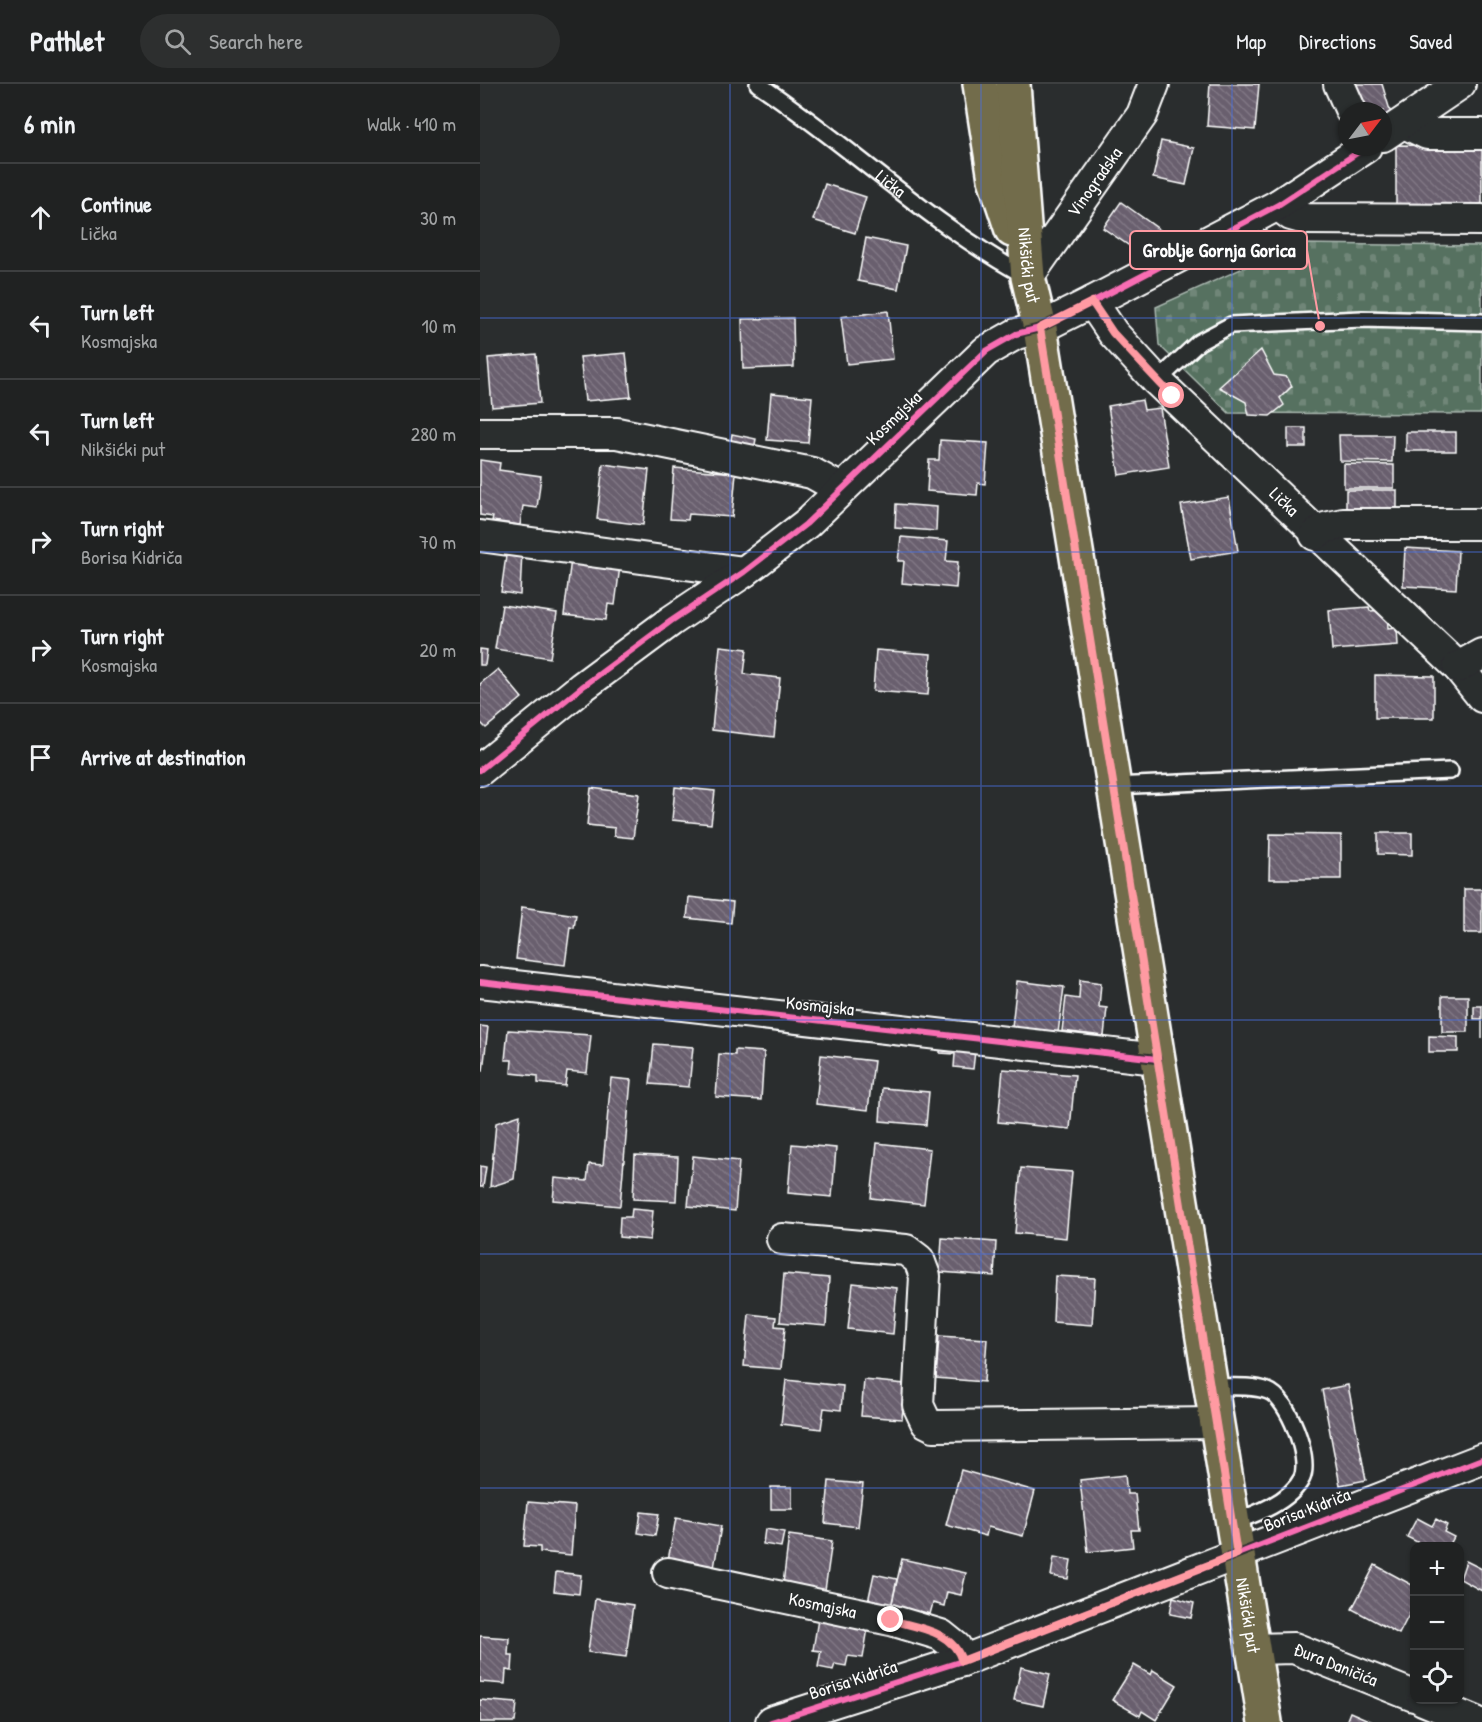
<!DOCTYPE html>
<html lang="en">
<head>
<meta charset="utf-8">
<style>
  :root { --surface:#202222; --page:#2d2f2f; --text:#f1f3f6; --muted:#a2a4a5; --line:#3d3f40 }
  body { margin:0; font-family:"Patrick Hand",sans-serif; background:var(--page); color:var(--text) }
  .controls { position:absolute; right:18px; bottom:18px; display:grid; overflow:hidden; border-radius:12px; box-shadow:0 2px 4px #0004 }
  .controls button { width:54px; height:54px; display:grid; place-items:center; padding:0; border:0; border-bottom:2px solid var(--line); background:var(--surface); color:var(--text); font:30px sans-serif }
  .compass { position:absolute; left:858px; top:18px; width:54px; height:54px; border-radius:50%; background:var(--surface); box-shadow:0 2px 4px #0004; rotate:58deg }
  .stop { position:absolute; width:18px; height:18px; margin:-14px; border:4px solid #ff9aa2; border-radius:50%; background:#fff }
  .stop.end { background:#ff9aa2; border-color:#fff; box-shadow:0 2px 6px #0008 }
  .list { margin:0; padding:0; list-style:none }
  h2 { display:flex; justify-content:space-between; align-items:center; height:78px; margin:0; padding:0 24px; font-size:26px }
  h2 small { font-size:20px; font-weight:400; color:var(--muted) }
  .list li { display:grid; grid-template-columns:39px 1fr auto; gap:18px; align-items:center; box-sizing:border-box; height:108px; padding:0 24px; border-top:2px solid var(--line) }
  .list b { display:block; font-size:22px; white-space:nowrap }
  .list p { margin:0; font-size:20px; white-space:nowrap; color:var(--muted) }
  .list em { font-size:20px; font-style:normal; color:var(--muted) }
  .icon { flex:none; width:33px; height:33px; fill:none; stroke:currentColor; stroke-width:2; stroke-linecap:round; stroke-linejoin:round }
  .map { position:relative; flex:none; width:1002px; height:1638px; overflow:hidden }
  header { display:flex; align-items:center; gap:36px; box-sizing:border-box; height:84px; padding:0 30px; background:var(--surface); border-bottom:2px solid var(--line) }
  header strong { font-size:28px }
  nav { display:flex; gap:33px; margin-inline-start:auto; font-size:21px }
  .search { width:420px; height:54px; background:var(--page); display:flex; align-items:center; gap:15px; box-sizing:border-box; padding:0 21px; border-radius:33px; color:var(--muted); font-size:22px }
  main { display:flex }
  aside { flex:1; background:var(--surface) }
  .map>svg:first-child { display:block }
  .cemetery { fill:url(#cemetery-stones); stroke:#aab8b0; stroke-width:1.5 }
  .building { fill:url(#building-back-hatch); stroke:#fff; stroke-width:1.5 }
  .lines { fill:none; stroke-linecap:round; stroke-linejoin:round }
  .lane-casing { stroke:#fff; stroke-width:20 }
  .street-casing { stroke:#fff; stroke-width:34 }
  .primary-casing { stroke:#fff; stroke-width:38 }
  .lane { stroke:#2a2d2e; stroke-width:15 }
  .street { stroke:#2a2d2e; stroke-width:30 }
  .primary { stroke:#726c4b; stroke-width:33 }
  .cycleway-casing { stroke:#2a2d2e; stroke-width:10 }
  .cycleway { stroke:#f96db3; stroke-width:6 }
  .route { stroke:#ff9aa2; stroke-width:8 }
  .grid { fill:none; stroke:#4a71e0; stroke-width:1.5; stroke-opacity:0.55 }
  .labels { text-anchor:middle; stroke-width:4.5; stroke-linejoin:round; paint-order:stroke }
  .street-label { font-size:18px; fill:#fff; stroke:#2a2d2e }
  .leader { fill:none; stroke:#ff9aa2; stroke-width:2 }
  .callout-dot { fill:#ff9aa2; stroke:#2a2d2e; stroke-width:2 }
  .callout { fill:#2a2d2e; stroke:#ff9aa2; stroke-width:2 }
  .callout-label { font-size:20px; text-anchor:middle; font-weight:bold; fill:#fff }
</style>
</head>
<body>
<header>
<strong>Pathlet</strong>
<div class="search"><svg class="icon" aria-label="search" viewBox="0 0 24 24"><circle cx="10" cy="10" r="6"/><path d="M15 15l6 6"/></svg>Search here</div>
<nav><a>Map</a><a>Directions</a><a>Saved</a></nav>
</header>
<main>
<aside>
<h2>6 min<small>Walk · 410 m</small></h2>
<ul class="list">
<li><svg class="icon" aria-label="ahead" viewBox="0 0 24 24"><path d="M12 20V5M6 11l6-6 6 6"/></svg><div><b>Continue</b><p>Lička</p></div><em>30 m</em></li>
<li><svg class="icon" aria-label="left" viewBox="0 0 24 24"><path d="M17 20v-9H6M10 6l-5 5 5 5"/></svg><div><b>Turn left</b><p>Kosmajska</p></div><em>10 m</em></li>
<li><svg class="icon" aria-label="left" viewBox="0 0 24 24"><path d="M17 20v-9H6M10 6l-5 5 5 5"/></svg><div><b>Turn left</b><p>Nikšićki put</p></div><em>280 m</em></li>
<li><svg class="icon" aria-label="right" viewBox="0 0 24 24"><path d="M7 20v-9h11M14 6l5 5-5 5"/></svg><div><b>Turn right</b><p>Borisa Kidriča</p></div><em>70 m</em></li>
<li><svg class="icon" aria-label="right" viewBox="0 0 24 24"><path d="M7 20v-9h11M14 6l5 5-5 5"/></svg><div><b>Turn right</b><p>Kosmajska</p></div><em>20 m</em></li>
<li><svg class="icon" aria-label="arrive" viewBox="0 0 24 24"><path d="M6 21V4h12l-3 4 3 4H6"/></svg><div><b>Arrive at destination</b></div></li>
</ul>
</aside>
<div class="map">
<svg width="1002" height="1638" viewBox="0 0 1002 1638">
  <defs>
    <pattern id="cemetery-stones" width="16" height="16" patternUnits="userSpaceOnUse" patternTransform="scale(1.5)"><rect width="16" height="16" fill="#567160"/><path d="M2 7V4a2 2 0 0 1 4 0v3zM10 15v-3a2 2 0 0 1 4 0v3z" fill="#6f8678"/></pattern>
    <pattern id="building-back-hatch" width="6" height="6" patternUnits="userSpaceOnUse" patternTransform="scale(1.5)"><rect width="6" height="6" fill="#695f6e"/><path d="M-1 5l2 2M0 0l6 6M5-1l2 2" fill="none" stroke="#807784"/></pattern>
  </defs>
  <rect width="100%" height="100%" fill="#2a2d2e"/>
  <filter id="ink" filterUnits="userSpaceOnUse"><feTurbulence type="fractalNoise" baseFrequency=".0167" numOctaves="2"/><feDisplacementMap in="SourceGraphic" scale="12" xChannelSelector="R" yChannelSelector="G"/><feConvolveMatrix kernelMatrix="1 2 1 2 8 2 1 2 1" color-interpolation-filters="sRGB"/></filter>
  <g filter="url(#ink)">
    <polygon class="cemetery" points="817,160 1002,162 1002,330 749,329 679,261 676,223"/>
    <g class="building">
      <polygon points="730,0 779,0 775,46 727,42"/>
      <polygon points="873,0 902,0 912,33 903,36 903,27 879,27"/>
      <polygon points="681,57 714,64 706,101 673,94"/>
      <polygon points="916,61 1002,62 1002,132 976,132 976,120 916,120"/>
      <polygon points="345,100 386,113 375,149 333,136"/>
      <polygon points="641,118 680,146 663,171 623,144"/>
      <polygon points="386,154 426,162 418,205 378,197"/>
      <polygon points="408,227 413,275 367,280 361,233"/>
      <polygon points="313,234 314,283 263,285 262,235"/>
      <polygon points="781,266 794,291 807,293 812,302 800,314 804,321 790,332 769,331 766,318 739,303"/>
      <polygon points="146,269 151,313 105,317 100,273"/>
      <polygon points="56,270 60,319 12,323 8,274"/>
      <polygon points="291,309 332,313 328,359 287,356"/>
      <polygon points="662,316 664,326 680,324 689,383 639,391 628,322"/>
      <rect x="808" y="344" width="18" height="19"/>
      <rect x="926" y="348" width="50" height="19"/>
      <polygon points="252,350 276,355 273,371 249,367"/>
      <polygon points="859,351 913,351 912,378 860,377"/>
      <polygon points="460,356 508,359 505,400 498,399 497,411 447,407 449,376 459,376"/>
      <polygon points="0,376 20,379 19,386 61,392 57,424 43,422 40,441 12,437 13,433 0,431"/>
      <polygon points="123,380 169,386 163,441 117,435"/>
      <polygon points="864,380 914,381 914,404 864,404"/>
      <polygon points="194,384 256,389 252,433 209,430 208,436 190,435"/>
      <rect x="866" y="406" width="51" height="25"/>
      <polygon points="749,413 758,467 711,475 701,421"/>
      <polygon points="416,420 457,423 456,447 415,444"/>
      <polygon points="421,453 468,457 466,477 478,478 476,504 422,499 424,477 418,477"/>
      <polygon points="27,464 42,466 40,511 21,508"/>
      <polygon points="925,464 978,467 976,505 923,502"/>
      <polygon points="91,475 140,482 135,521 128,520 126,536 84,531"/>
      <polygon points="22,521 77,529 70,574 15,565"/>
      <polygon points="889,523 890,527 907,526 908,545 917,544 918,561 852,566 849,526"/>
      <polygon points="240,562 267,565 264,590 300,594 294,653 232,646"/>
      <polygon points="0,565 7,566 5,581 0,581"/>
      <polygon points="396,566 451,570 448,611 393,607"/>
      <polygon points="18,585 42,614 6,644 0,638 0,600"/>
      <polygon points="895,591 954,592 954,634 895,634"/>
      <polygon points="195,703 235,707 231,740 192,736"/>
      <polygon points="111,704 159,710 153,754 134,752 135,744 107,741"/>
      <polygon points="898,749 932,749 932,771 898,770"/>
      <polygon points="790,750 861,751 861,795 789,795"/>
      <rect x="984" y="805" width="18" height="44"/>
      <polygon points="209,813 253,818 251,839 207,834"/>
      <polygon points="42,823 96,831 94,844 90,843 85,881 36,875"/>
      <polygon points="600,896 621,899 619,923 627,924 624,952 582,947 586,913 599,915"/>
      <polygon points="537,897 584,903 578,949 532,943"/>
      <rect x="962" y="912" width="26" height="36"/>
      <polygon points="994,922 1002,922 1002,955 1002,935 994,935"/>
      <polygon points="0,942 8,943 3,987 0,986"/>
      <polygon points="28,946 111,951 107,989 87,987 85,1002 58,999 58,992 31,989 32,976 25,976"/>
      <polygon points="949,952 978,953 978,968 949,968"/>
      <polygon points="461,955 496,958 493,985 474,983 475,970 460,969"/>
      <polygon points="174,960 213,963 209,1003 170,1000"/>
      <polygon points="255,966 284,968 281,1016 236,1013 239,970 255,971"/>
      <polygon points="341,971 394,977 388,1026 336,1020"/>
      <polygon points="523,985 595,991 590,1045 518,1038"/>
      <polygon points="131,994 151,996 140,1122 73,1116 75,1094 107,1097 109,1080 123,1081"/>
      <polygon points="402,1004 449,1008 446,1041 400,1037"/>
      <polygon points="40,1031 34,1095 10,1103 16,1039"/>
      <polygon points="397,1059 450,1065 444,1120 391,1114"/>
      <polygon points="312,1060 356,1064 352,1113 308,1109"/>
      <polygon points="155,1071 198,1073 196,1117 153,1115"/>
      <polygon points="213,1072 259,1077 255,1127 208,1122"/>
      <polygon points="0,1082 6,1083 3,1103 0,1103"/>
      <polygon points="541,1084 592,1088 586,1154 535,1149"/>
      <polygon points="152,1125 173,1127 170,1156 139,1153 140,1133 151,1133"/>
      <polygon points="462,1154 516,1158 514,1192 460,1188"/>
      <polygon points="304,1190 349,1194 346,1242 300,1238"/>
      <polygon points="575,1192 615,1194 612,1241 573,1238"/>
      <polygon points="373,1199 417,1204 413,1250 368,1245"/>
      <polygon points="269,1230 296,1233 295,1242 305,1243 301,1285 264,1282"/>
      <polygon points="459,1252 507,1255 504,1298 456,1294"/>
      <polygon points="306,1296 363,1302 361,1326 344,1324 341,1345 301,1340"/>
      <polygon points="384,1296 425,1300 422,1335 381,1332"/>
      <polygon points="868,1301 886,1396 860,1401 842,1306"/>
      <polygon points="481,1386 555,1407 543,1452 508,1443 506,1452 466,1441"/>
      <polygon points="645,1391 647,1410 655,1410 659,1446 651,1446 653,1463 608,1468 600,1396"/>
      <polygon points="349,1397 383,1400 378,1443 345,1439"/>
      <rect x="291" y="1403" width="21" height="22"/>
      <polygon points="48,1418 95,1422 91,1471 60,1468 60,1463 44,1462"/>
      <polygon points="161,1428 179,1430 175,1452 158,1449"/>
      <polygon points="196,1434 241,1442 234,1484 188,1476"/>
      <polygon points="937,1434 952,1442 956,1435 967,1441 964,1448 974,1453 969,1462 945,1462 927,1453"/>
      <polygon points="285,1445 304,1448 301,1463 283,1460"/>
      <polygon points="309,1451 352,1457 345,1506 303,1500"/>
      <polygon points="574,1473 591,1476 588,1495 571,1492"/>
      <polygon points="422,1475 486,1489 481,1511 467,1508 464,1522 453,1519 450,1530 440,1527 438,1538 409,1532"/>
      <polygon points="986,1477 1002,1485 1002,1507 980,1495"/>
      <polygon points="895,1481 934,1502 934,1521 919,1550 872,1525"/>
      <polygon points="76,1488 101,1491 99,1510 74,1507"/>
      <polygon points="394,1490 417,1495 409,1532 386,1527"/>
      <polygon points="693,1513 714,1519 711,1534 690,1530"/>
      <polygon points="115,1515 153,1521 146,1573 108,1568"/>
      <polygon points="338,1535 388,1544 383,1574 368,1572 366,1582 355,1580 353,1586 338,1583 341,1567 333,1566"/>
      <polygon points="0,1552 29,1554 28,1571 33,1571 32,1587 26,1586 25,1600 0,1598"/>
      <polygon points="654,1581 671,1591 673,1586 697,1601 676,1636 662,1627 660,1632 632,1616"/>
      <polygon points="541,1583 570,1590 563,1622 534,1616"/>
      <polygon points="0,1616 37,1619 35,1638 0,1638"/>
      <polygon points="870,1628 893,1638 866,1638"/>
    </g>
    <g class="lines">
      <g class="lane-casing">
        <g id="lane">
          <path id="s1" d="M278 0C370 61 450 141 548 193"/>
          <polyline points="677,297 719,258 751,241 882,235 1002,238"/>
          <polyline points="633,702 970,687"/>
          <path d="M732 1303C749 1303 772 1301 788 1307 808 1314 831 1374 822 1394 810 1418 776 1430 753 1438"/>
        </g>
      </g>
      <g class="street-casing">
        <g id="street">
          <polyline points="859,0 871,27"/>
          <polyline points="924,39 947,50 1002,50"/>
          <polyline points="903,52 980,0"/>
          <polyline points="798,121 811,131 825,135 1002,136"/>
          <path id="s2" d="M548 193 662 31 674 0"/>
          <path id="s3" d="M612 218 633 249 677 297 978 583 1002 613"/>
          <polyline points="0,349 137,349 332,389 361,405"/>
          <polyline points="835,451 845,444 863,440 1002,440"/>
          <polyline points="0,452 264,488"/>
          <polyline points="978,583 1002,570"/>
          <polyline points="0,686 102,603 191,537 264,488 326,440 506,267 536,250 560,244 612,218 798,121 886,63"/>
          <polyline points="0,898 677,975"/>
          <polyline points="302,1155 426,1166 439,1176 445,1192 438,1321 446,1338 454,1342 737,1339"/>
          <path id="s4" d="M188 1489 411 1536 461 1551 476 1563 482 1577"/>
          <path id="s5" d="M773 1565 814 1564 934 1612"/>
          <polyline points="943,1616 996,1638"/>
          <polyline points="291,1638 482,1577 1002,1375"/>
        </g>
      </g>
      <g class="primary-casing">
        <g id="primary">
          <polyline points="500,0 515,95 532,146"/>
          <path id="s6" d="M533 0 548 193 560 244 785 1638"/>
        </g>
      </g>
      <use href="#lane" class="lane"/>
      <use href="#street" class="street"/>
      <use href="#primary" class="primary"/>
      <g class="cycleway-casing">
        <g id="cycleway">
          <polyline points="0,686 102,603 191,537 264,488 326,440 506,267 536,250 560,244 612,218 798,121 886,63"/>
          <polyline points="0,898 677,975"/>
          <polyline points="291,1638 482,1577 1002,1375"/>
        </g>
      </g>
      <use href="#cycleway" class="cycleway"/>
    </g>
  </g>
  <g class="lines" filter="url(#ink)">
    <path class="route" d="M411 1536C439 1544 473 1547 482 1577L757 1470 560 244 612 218 633 249 692 312"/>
  </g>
  <path class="grid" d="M250 0V1638M501 0V1638M752 0V1638M0 234H1002M0 468H1002M0 702H1002M0 936H1002M0 1170H1002M0 1404H1002"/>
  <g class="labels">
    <g class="street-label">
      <text dy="6" stroke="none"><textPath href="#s1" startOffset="166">Lička</textPath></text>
      <text dy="6" stroke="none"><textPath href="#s2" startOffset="116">Vinogradska</textPath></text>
      <text dy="6" stroke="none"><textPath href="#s6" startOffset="182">Nikšićki put</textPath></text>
      <text transform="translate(414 334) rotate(-44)" y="6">Kosmajska</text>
      <text dy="6" stroke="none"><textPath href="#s3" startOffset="278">Lička</textPath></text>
      <text transform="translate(340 922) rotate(6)" y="6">Kosmajska</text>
      <text transform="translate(827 1426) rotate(-21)" y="6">Borisa Kidriča</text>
      <text dy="6" stroke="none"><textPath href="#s4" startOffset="158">Kosmajska</textPath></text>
      <text dy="6" stroke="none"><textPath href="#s6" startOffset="1550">Nikšićki put</textPath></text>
      <text dy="6" stroke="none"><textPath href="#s5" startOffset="86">Đura Daničića</textPath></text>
      <text transform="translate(373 1596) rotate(-18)" y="6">Borisa Kidriča</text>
    </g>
  </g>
  <path class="leader" d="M840 242L827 166"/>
  <circle class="callout-dot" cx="840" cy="242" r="6"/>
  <rect class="callout" x="650" y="147" width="177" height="38" rx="6"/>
  <g class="callout-label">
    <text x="739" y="173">Groblje Gornja Gorica</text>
  </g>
</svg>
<div class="controls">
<button>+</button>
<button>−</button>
<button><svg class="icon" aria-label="locate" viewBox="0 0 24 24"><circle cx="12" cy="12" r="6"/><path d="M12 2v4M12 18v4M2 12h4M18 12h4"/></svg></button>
</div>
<svg class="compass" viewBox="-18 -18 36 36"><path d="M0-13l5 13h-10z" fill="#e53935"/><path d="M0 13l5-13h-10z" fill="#a2a4a5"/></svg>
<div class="stop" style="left:692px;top:312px"></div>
<div class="stop end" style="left:411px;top:1536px"></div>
</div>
</main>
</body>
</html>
